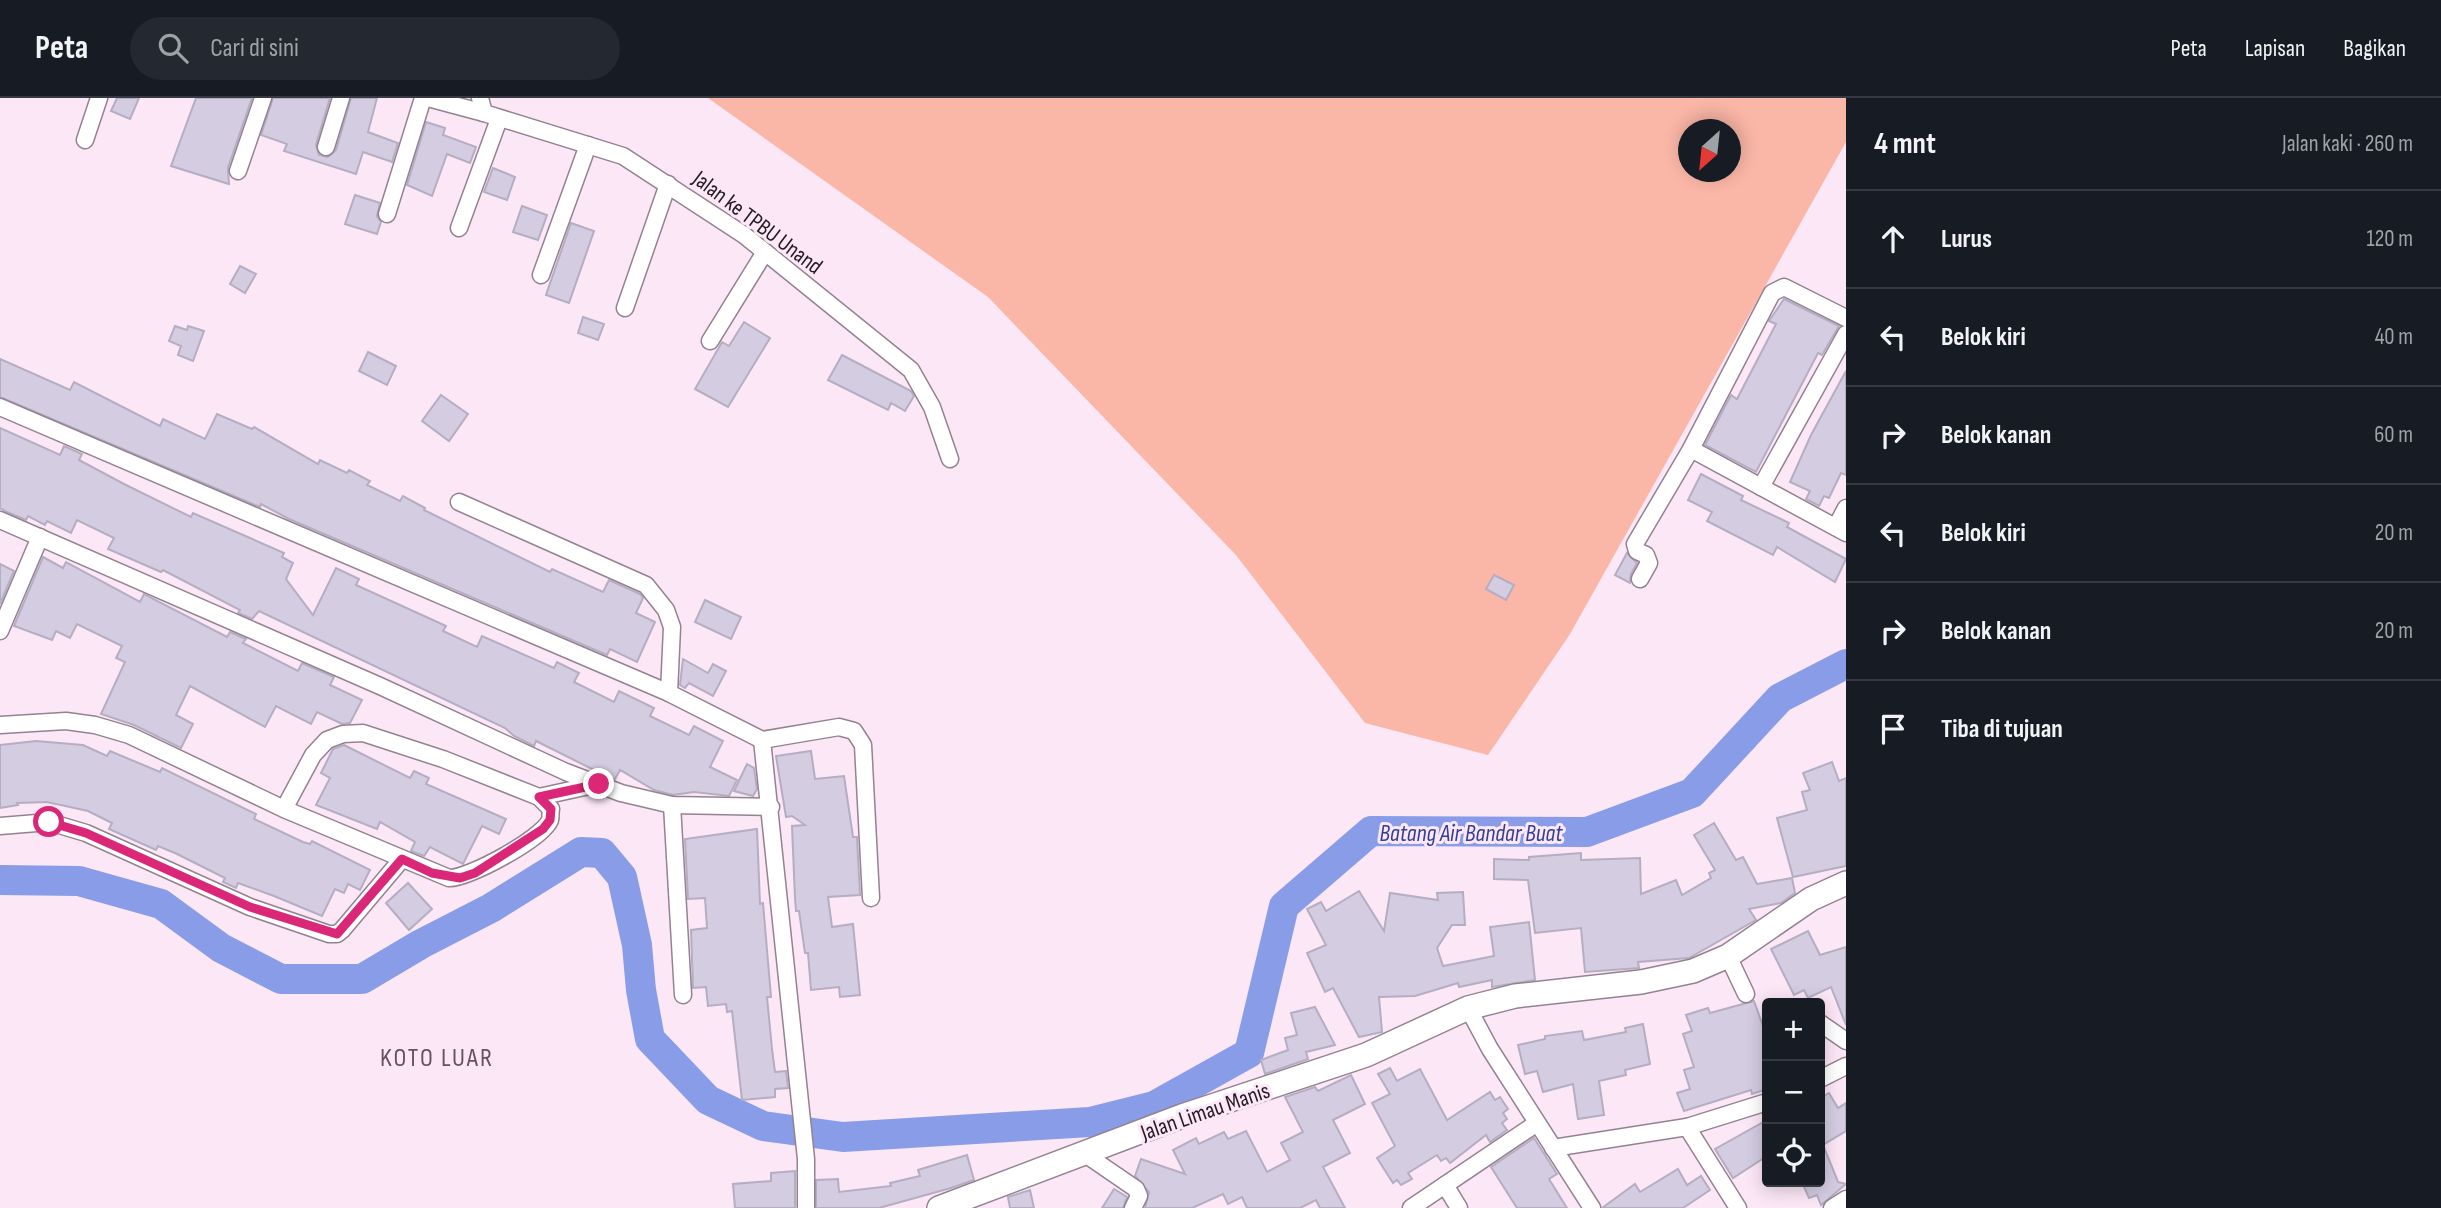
<!DOCTYPE html>
<html lang="id">
<head>
<meta charset="utf-8">
<style>
  :root { --surface:#171b24; --page:#242831; --text:#f1f3f6; --muted:#9ea1a6; --line:#363941 }
  body { margin:0; font-family:"Sofia Sans Condensed",sans-serif; background:var(--page); color:var(--text) }
  .controls { position:absolute; right:21px; bottom:21px; display:grid; overflow:hidden; border-radius:7px; box-shadow:0 4px 18px #0003 }
  .controls button { width:63px; height:63px; display:grid; place-items:center; padding:0; border:0; border-bottom:2px solid var(--line); background:var(--surface); color:var(--text); font:35px sans-serif }
  .compass { position:absolute; left:1678px; top:21px; width:63px; height:63px; border-radius:50%; background:var(--surface); box-shadow:0 4px 18px #0003; rotate:207deg }
  .stop { position:absolute; width:21px; height:21px; margin:-16px; border:5px solid #db2777; border-radius:50%; background:#fff }
  .stop.end { background:#db2777; border-color:#fff; box-shadow:0 2px 7px #0008 }
  .list { margin:0; padding:0; list-style:none }
  h2 { display:flex; justify-content:space-between; align-items:center; height:91px; margin:0; padding:0 28px; font-size:30px }
  h2 small { font-size:23px; font-weight:400; color:var(--muted) }
  .list li { display:grid; grid-template-columns:46px 1fr auto; gap:21px; align-items:center; box-sizing:border-box; height:98px; padding:0 28px; border-top:2px solid var(--line) }
  .list b { display:block; font-size:26px; white-space:nowrap }
  .list em { font-size:23px; font-style:normal; color:var(--muted) }
  .icon { flex:none; width:38px; height:38px; fill:none; stroke:currentColor; stroke-width:2; stroke-linecap:round; stroke-linejoin:round }
  .map { position:relative; flex:none; width:1846px; height:1110px; overflow:hidden }
  header { display:flex; align-items:center; gap:42px; box-sizing:border-box; height:98px; padding:0 35px; background:var(--surface); border-bottom:2px solid var(--line) }
  header strong { font-size:33px }
  nav { display:flex; gap:38px; margin-inline-start:auto; font-size:24px }
  .search { width:490px; height:63px; background:var(--page); display:flex; align-items:center; gap:18px; box-sizing:border-box; padding:0 24px; border-radius:38px; color:var(--muted); font-size:26px }
  main { display:flex }
  aside { flex:1; background:var(--surface) }
  .map>svg:first-child { display:block }
  .green { fill:#fab6a6; fill-rule:evenodd }
  .lines { fill:none; stroke-linecap:round; stroke-linejoin:round }
  .river { stroke:#889ce8; stroke-width:30 }
  .building { fill:#d4cce1; stroke:#b5adc2; stroke-width:2 }
  .street-casing { stroke:#948291; stroke-width:19 }
  .secondary-casing { stroke:#948291; stroke-width:26 }
  .street { stroke:#fff; stroke-width:16 }
  .secondary { stroke:#fff; stroke-width:23 }
  .route { stroke:#db2777; stroke-width:9 }
  .labels { text-anchor:middle; stroke-width:6; stroke-linejoin:round; paint-order:stroke }
  .street-label { font-size:23px; fill:#231c22; stroke:#fce7f7 }
  .water-label { font-size:24px; font-style:italic; fill:#323f97; stroke:#fce7f7 }
  .quarter-label { font-size:26px; letter-spacing:2px; fill:#63525f; stroke:#fce7f7 }
</style>
</head>
<body>
<header>
<strong>Peta</strong>
<div class="search"><svg class="icon" aria-label="search" viewBox="0 0 24 24"><circle cx="10" cy="10" r="6"/><path d="M15 15l6 6"/></svg>Cari di sini</div>
<nav><a>Peta</a><a>Lapisan</a><a>Bagikan</a></nav>
</header>
<main>
<div class="map">
<svg width="1846" height="1110" viewBox="0 0 1846 1110">
  <rect width="100%" height="100%" fill="#fce7f7"/>
  <path class="green" d="M708 0H1846V44L1570 536 1488 657 1365 625 1236 457 988 199ZM1688 32H1730V74H1688Z"/>
  <g class="lines">
    <polyline class="river" points="0,782 79,783 161,806 221,850 281,881 362,881 421,846 491,810 581,754 602,755 622,779 637,847 641,892 650,941 708,1002 763,1028 843,1039 1090,1024 1154,1008 1249,955 1284,808 1371,733 1587,734 1692,695 1780,600 1846,566"/>
  </g>
  <g class="building">
    <polygon points="117,0 139,0 130,21 111,13"/>
    <polygon points="196,0 252,0 228,70 229,86 171,68"/>
    <polygon points="273,0 330,0 316,47 319,57 328,59 336,52 351,0 377,0 368,34 398,45 392,64 363,54 356,76 284,53 287,46 261,37"/>
    <polygon points="426,24 445,30 443,37 476,49 470,65 447,56 432,98 407,87"/>
    <polygon points="493,70 515,79 507,102 484,94"/>
    <polygon points="355,97 380,105 377,118 381,124 377,136 345,126"/>
    <polygon points="522,108 547,117 538,142 513,134"/>
    <polygon points="571,125 594,133 569,205 546,197"/>
    <polygon points="240,168 256,176 245,195 230,186"/>
    <polygon points="1784,201 1839,228 1822,257 1818,255 1756,374 1705,347 1731,297 1737,301 1776,226 1769,223"/>
    <polygon points="583,219 604,226 598,242 578,235"/>
    <polygon points="744,224 770,240 728,309 695,291 722,244 729,248"/>
    <polygon points="175,228 187,232 188,228 204,233 193,263 178,257 181,248 169,243"/>
    <polygon points="368,254 396,268 387,287 359,273"/>
    <polygon points="842,257 911,293 914,298 905,313 891,305 888,312 828,282"/>
    <polygon points="0,261 70,292 74,284 160,328 163,321 205,341 217,316 252,331 254,329 318,366 320,362 347,375 349,372 370,383 367,387 400,403 403,398 425,410 424,412 550,474 552,471 603,494 609,482 640,496 643,500 636,515 655,524 637,564 610,551 607,557 289,421 261,406 260,409 0,299"/>
    <polygon points="1846,273 1846,377 1841,375 1829,400 1824,398 1819,408 1806,401 1810,393 1790,384 1811,337"/>
    <polygon points="441,297 468,316 449,343 422,323"/>
    <polygon points="0,330 60,357 64,348 82,356 79,362 124,386 191,419 193,415 284,455 282,459 293,465 286,481 313,517 336,470 359,481 356,487 446,528 443,533 477,549 482,538 554,570 557,564 579,575 574,584 614,604 619,593 654,610 650,618 689,637 694,628 723,643 710,669 737,682 729,698 694,694 673,697 654,692 620,672 615,681 606,678 536,643 534,648 514,638 505,630 259,513 252,521 238,515 240,512 163,472 161,474 108,451 114,440 77,422 71,435 47,423 45,427 28,418 26,422 7,414 0,410"/>
    <polygon points="1701,376 1743,398 1741,402 1789,425 1787,429 1846,461 1835,484 1777,449 1773,457 1707,423 1712,414 1688,402"/>
    <polygon points="1627,455 1637,465 1631,476 1630,485 1615,477"/>
    <polygon points="43,459 63,470 66,464 140,504 144,496 227,539 230,534 246,541 243,545 298,573 302,565 334,579 330,587 362,602 350,625 342,626 317,614 311,626 276,608 265,629 190,588 176,617 193,626 181,650 134,627 101,616 125,564 116,560 122,548 77,526 70,540 56,533 52,542 14,528"/>
    <polygon points="0,466 14,473 0,506"/>
    <polygon points="1494,477 1514,487 1506,502 1486,491"/>
    <polygon points="705,502 741,519 731,541 695,524"/>
    <polygon points="683,561 708,575 713,566 726,573 713,598 689,585 685,590 680,587"/>
    <polygon points="36,643 83,647 107,658 110,653 160,674 162,670 256,716 254,721 303,744 310,746 312,743 370,772 360,792 348,786 344,795 335,791 322,818 274,798 238,785 236,790 223,784 225,780 175,755 158,748 156,752 109,731 112,725 88,713 47,704 17,705 18,707 0,710 0,647"/>
    <polygon points="344,647 410,680 414,673 429,680 426,686 506,721 499,736 482,728 463,766 430,749 424,758 411,753 415,744 380,724 377,731 316,707 330,680 321,675 333,651"/>
    <polygon points="811,653 815,681 844,678 853,739 857,739 860,797 828,799 832,829 853,826 860,897 840,899 839,889 811,892 808,855 805,855 799,813 796,813 795,800 792,728 805,727 792,718 786,719 776,658"/>
    <polygon points="1832,664 1839,683 1846,680 1846,768 1793,779 1777,720 1807,712 1802,694 1810,692 1803,675"/>
    <polygon points="747,666 754,670 757,691 753,698 734,693"/>
    <polygon points="1714,725 1736,762 1743,759 1757,786 1792,780 1795,795 1781,805 1749,811 1756,822 1689,860 1638,864 1639,870 1585,874 1581,830 1535,835 1528,782 1494,781 1494,761 1529,762 1529,759 1581,755 1581,762 1640,760 1641,796 1676,782 1682,797 1711,780 1709,775 1715,772 1694,737"/>
    <polygon points="757,731 760,806 763,805 771,899 767,899 772,951 775,974 786,973 788,990 775,991 775,999 742,1002 732,913 727,914 726,906 708,908 706,889 693,890 691,832 707,830 705,800 688,801 685,741"/>
    <polygon points="408,785 432,811 409,832 386,805"/>
    <polygon points="1359,793 1384,833 1390,795 1438,802 1437,795 1463,794 1465,827 1452,827 1437,850 1443,868 1494,858 1490,829 1529,824 1535,882 1492,889 1492,882 1459,889 1458,885 1415,898 1379,899 1382,934 1359,939 1333,890 1325,894 1307,855 1326,847 1307,811 1321,804 1326,813"/>
    <polygon points="1808,833 1820,857 1846,849 1846,927 1831,889 1808,900 1804,892 1794,897 1771,851"/>
    <polygon points="1754,903 1763,928 1767,926 1767,991 1752,996 1751,992 1684,1013 1677,995 1690,991 1684,972 1694,969 1683,936 1692,933 1686,917 1708,910 1710,915"/>
    <polygon points="1315,909 1335,947 1306,954 1308,961 1265,976 1261,962 1288,952 1285,940 1297,937 1291,915"/>
    <polygon points="1643,926 1650,966 1625,972 1626,977 1599,983 1604,1017 1578,1021 1573,986 1543,994 1537,973 1525,976 1518,947 1545,941 1545,938 1582,933 1584,942 1626,934 1625,930"/>
    <polygon points="1390,970 1397,983 1420,971 1447,1022 1490,994 1495,1002 1500,999 1508,1011 1503,1015 1507,1021 1502,1025 1507,1032 1490,1044 1486,1037 1450,1065 1446,1060 1441,1063 1437,1057 1408,1075 1412,1081 1401,1087 1397,1082 1393,1085 1377,1060 1395,1048 1372,1005 1390,996 1378,976"/>
    <polygon points="1351,977 1365,1006 1333,1022 1350,1055 1323,1069 1345,1110 1320,1110 1316,1102 1300,1110 1247,1110 1242,1099 1228,1106 1223,1096 1192,1110 1145,1110 1149,1094 1135,1078 1141,1061 1185,1076 1173,1052 1196,1040 1199,1046 1224,1034 1228,1041 1246,1033 1267,1074 1290,1062 1281,1045 1303,1034 1285,999 1315,989 1318,993"/>
    <polygon points="1829,995 1838,1010 1846,1005 1846,1033 1823,1047 1838,1084 1846,1086 1821,1107 1817,1097 1809,1100 1802,1084 1820,1084 1820,1000"/>
    <polygon points="1767,1022 1767,1058 1733,1080 1715,1051"/>
    <polygon points="1534,1040 1557,1076 1549,1081 1567,1110 1517,1110 1491,1069"/>
    <polygon points="967,1057 974,1082 951,1090 879,1110 816,1110 816,1082 838,1081 839,1094 891,1088 890,1085 920,1078 918,1072"/>
    <polygon points="1678,1071 1687,1087 1701,1078 1710,1092 1683,1110 1602,1110 1635,1086 1640,1094"/>
    <polygon points="795,1073 795,1110 735,1110 733,1086 771,1083 771,1075"/>
    <polygon points="1114,1091 1127,1099 1123,1110 1102,1110"/>
    <polygon points="1030,1092 1034,1110 1010,1110 1008,1099"/>
  </g>
  <g class="lines">
    <g class="street-casing">
      <g id="street">
        <polyline points="428,0 484,15"/>
        <polyline points="480,0 484,15 623,58 744,137 911,272 932,309 950,361"/>
        <polyline points="85,42 99,0"/>
        <polyline points="326,49 341,0"/>
        <polyline points="238,73 263,0"/>
        <polyline points="387,116 423,0"/>
        <polyline points="459,130 499,21"/>
        <polyline points="541,177 588,47"/>
        <polyline points="625,210 668,86"/>
        <polyline points="710,243 765,154"/>
        <polyline points="0,309 669,595 762,642 806,1061 806,1110"/>
        <polyline points="1691,351 1846,435"/>
        <polyline points="1761,389 1846,236"/>
        <polyline points="459,404 646,487 666,512 672,529 669,595"/>
        <polyline points="0,422 380,588 566,674 621,695 672,707 771,709"/>
        <polyline points="1836,429 1846,410"/>
        <polyline points="1640,481 1649,465 1646,457 1637,453 1635,446 1691,351 1772,195 1784,189 1846,220"/>
        <polyline points="0,533 40,439"/>
        <path d="M0 627 66 623 95 627 129 637 284 711 449 780C468 781 543 740 550 722 551 719 550 715 551 711L539 699 443 661 363 635 343 636 327 642 313 657 284 711"/>
        <polyline points="762,642 839,629 854,633 863,647 871,800"/>
        <polyline points="539,699 598,686"/>
        <polyline points="672,707 683,897"/>
        <polyline points="0,728 49,724 86,735 250,809 329,836 337,836 342,832 402,761"/>
        <polyline points="1728,858 1746,896"/>
        <polyline points="1468,910 1490,951 1592,1110"/>
        <polyline points="1820,925 1846,943"/>
        <polyline points="1820,981 1846,968"/>
        <polyline points="1687,1029 1738,1110"/>
        <polyline points="1553,1050 1687,1029 1767,1004"/>
        <polyline points="1085,1056 1136,1091 1139,1098 1133,1110"/>
        <polyline points="1445,1087 1459,1110"/>
        <polyline points="1411,1110 1537,1025"/>
        <polyline points="1832,1110 1846,1101"/>
      </g>
    </g>
    <g class="secondary-casing">
      <polyline id="secondary" points="939,1110 1182,1018 1366,957 1468,910 1515,898 1641,884 1693,873 1728,858 1811,801 1846,785"/>
    </g>
    <use href="#street" class="street"/>
    <use href="#secondary" class="secondary"/>
  </g>
  <g class="lines">
    <polyline class="route" points="49,724 86,735 250,809 337,836 402,761 432,775 460,780 475,775 543,731 550,722 551,711 539,699 599,686"/>
  </g>
  <g class="labels">
    <g class="street-label">
      <text transform="translate(758 124) rotate(37)" y="8">Jalan ke TPBU Unand</text>
      <text transform="translate(1205 1013) rotate(-19)" y="8">Jalan Limau Manis</text>
    </g>
    <g class="water-label">
      <text x="1471" y="743">Batang Air Bandar Buat</text>
    </g>
    <g class="quarter-label">
      <text x="437" y="968">KOTO LUAR</text>
    </g>
  </g>
</svg>
<div class="controls">
<button>+</button>
<button>−</button>
<button><svg class="icon" aria-label="locate" viewBox="0 0 24 24"><circle cx="12" cy="12" r="6"/><path d="M12 2v4M12 18v4M2 12h4M18 12h4"/></svg></button>
</div>
<svg class="compass" viewBox="-18 -18 36 36"><path d="M0-13l5 13h-10z" fill="#e53935"/><path d="M0 13l5-13h-10z" fill="#9ea1a6"/></svg>
<div class="stop" style="left:49px;top:724px"></div>
<div class="stop end" style="left:599px;top:686px"></div>
</div>
<aside>
<h2>4 mnt<small>Jalan kaki · 260 m</small></h2>
<ul class="list">
<li><svg class="icon" aria-label="ahead" viewBox="0 0 24 24"><path d="M12 20V5M6 11l6-6 6 6"/></svg><div><b>Lurus</b></div><em>120 m</em></li>
<li><svg class="icon" aria-label="left" viewBox="0 0 24 24"><path d="M17 20v-9H6M10 6l-5 5 5 5"/></svg><div><b>Belok kiri</b></div><em>40 m</em></li>
<li><svg class="icon" aria-label="right" viewBox="0 0 24 24"><path d="M7 20v-9h11M14 6l5 5-5 5"/></svg><div><b>Belok kanan</b></div><em>60 m</em></li>
<li><svg class="icon" aria-label="left" viewBox="0 0 24 24"><path d="M17 20v-9H6M10 6l-5 5 5 5"/></svg><div><b>Belok kiri</b></div><em>20 m</em></li>
<li><svg class="icon" aria-label="right" viewBox="0 0 24 24"><path d="M7 20v-9h11M14 6l5 5-5 5"/></svg><div><b>Belok kanan</b></div><em>20 m</em></li>
<li><svg class="icon" aria-label="arrive" viewBox="0 0 24 24"><path d="M6 21V4h12l-3 4 3 4H6"/></svg><div><b>Tiba di tujuan</b></div></li>
</ul>
</aside>
</main>
</body>
</html>
